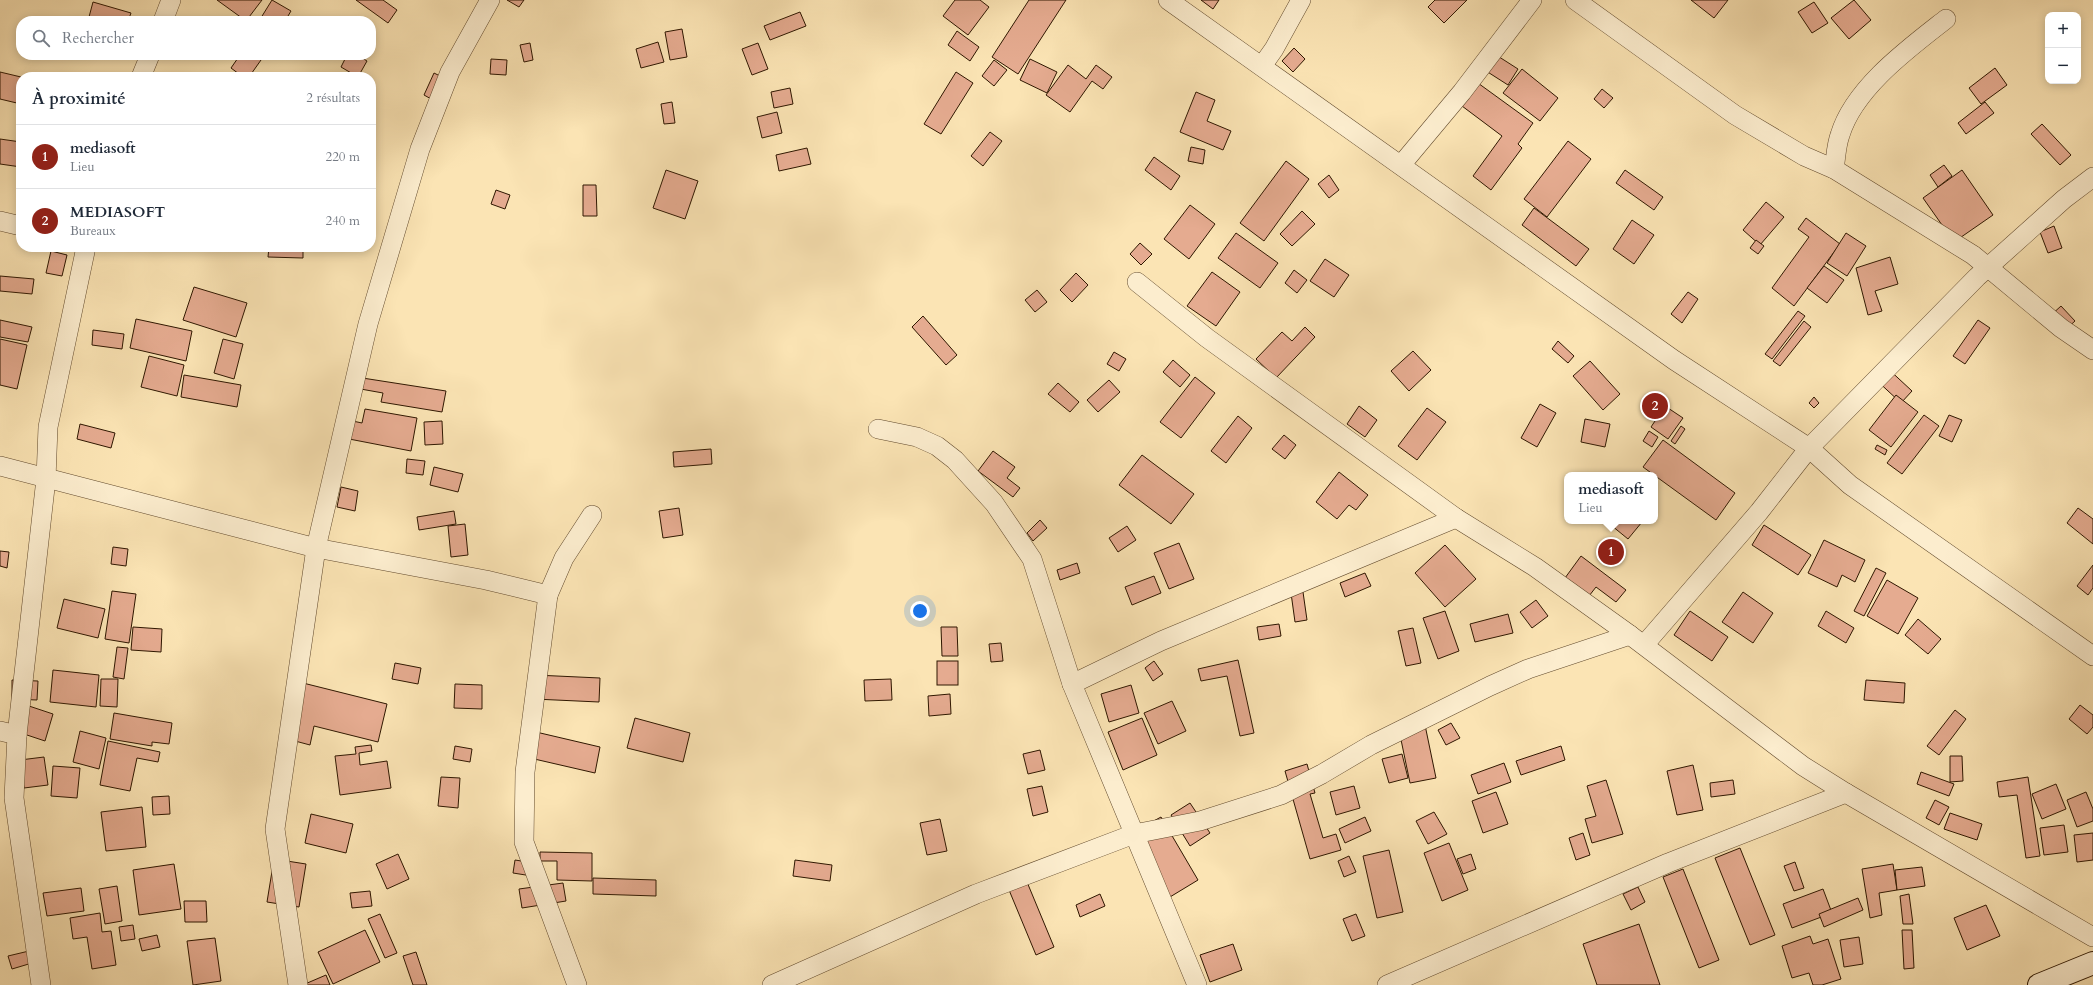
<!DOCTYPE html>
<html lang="fr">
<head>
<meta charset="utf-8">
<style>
  :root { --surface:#fff; --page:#f2f2f3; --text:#1f2937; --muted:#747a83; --line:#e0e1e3; --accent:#8f2418 }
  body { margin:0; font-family:Cardo,serif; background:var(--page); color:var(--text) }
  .controls { position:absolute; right:12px; top:12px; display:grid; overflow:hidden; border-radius:8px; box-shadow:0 2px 10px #0003 }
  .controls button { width:36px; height:36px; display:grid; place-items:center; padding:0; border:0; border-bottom:1px solid var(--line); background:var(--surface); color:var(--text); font:20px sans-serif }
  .you { position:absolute; left:920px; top:611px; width:14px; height:14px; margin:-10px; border:3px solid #fff; border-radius:50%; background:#1a73e8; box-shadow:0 0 0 6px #1a73e833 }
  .badge { display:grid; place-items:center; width:26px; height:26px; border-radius:50%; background:var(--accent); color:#fff; font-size:13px; font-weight:700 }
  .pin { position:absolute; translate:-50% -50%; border:2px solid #fff; box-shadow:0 1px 4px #0006 }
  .popup { position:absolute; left:1564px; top:472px; width:94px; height:52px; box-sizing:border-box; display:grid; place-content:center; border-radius:8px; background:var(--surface); filter:drop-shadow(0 1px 3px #0005); font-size:13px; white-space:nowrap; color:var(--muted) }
  .popup b { font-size:15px; color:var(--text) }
  .popup::after { content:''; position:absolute; left:50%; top:100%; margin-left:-8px; border:8px solid transparent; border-top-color:var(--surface) }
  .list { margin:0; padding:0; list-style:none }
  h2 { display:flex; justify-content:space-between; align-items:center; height:52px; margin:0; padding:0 16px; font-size:17px }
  h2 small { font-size:13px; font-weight:400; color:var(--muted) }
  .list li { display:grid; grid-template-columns:26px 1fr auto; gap:12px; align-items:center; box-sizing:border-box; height:64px; padding:0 16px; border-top:1px solid var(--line) }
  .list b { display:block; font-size:15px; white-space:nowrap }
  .list p { margin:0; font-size:13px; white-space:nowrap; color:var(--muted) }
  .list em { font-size:13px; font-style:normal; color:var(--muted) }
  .icon { flex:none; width:22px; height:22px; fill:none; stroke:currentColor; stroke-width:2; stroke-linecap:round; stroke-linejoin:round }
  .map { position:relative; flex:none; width:2093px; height:985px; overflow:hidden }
  .search { position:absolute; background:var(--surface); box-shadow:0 2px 10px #0003; left:16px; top:16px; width:360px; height:44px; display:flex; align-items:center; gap:10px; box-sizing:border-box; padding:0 14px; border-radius:16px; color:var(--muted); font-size:15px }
  .panel { position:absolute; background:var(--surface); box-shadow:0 2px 10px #0003; left:16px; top:72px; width:360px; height:180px; border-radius:16px }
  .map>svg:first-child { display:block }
  .building { fill:#e5ab90; stroke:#2f1700 }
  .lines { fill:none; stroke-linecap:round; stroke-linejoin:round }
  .street-casing { stroke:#624a2d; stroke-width:20 }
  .secondary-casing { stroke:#2f1700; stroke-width:24 }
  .street { stroke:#fcedce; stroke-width:19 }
  .secondary { stroke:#fcedce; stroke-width:22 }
</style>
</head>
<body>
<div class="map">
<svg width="2093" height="985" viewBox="0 0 2093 985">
  <rect width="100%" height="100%" fill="#fbe4b4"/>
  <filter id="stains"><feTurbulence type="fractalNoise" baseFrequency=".005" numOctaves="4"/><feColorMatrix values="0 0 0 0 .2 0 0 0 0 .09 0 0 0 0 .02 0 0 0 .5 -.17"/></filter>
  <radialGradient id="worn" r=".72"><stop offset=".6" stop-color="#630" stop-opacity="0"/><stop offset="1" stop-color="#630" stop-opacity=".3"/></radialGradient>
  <g class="building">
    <polygon points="217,0 262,0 246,21"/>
    <polygon points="272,0 291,11 285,21 259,21"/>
    <polygon points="356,0 383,0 397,10 388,23"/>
    <polygon points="507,0 524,0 519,7"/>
    <polygon points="955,0 980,0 989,7 968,35 943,16"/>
    <polygon points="1029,0 1066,0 1018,74 992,57"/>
    <polygon points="1201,0 1219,0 1213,9"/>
    <polygon points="1435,0 1467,0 1444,23 1428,7"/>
    <polygon points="1691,0 1728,0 1714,18"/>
    <polygon points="1854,0 1871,20 1849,39 1831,18"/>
    <polygon points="93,2 131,13 128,21 105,21 89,17"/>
    <polygon points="1814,2 1828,23 1812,33 1798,12"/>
    <polygon points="800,12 806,26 770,40 764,26"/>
    <polygon points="682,29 687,57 670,60 665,32"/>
    <polygon points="957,31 979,47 970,61 948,45"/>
    <polygon points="658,42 664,62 641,68 636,49"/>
    <polygon points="530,43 533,60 524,62 520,45"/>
    <polygon points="758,43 768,69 752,75 742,49"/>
    <polygon points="1294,48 1305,59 1293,72 1282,61"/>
    <polygon points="1493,53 1518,69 1508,85 1483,69"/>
    <polygon points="240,55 255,55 261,60 249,77 243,77 231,68"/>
    <polygon points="347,55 357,55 367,61 358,77 341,67"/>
    <polygon points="491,59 507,60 506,75 490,74"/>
    <polygon points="1030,59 1057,72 1047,93 1020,80"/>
    <polygon points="994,60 1007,70 994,86 982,76"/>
    <polygon points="1068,65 1086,79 1096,65 1112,77 1103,89 1092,81 1070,112 1046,95"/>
    <polygon points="1995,68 2007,85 1981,104 1969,88"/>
    <polygon points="1522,69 1558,98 1540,121 1503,93"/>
    <polygon points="0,72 21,77 21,104 0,99"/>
    <polygon points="956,72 973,83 941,134 924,124"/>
    <polygon points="434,73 444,78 433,100 424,95"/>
    <polygon points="1471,78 1533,123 1518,144 1522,148 1491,190 1473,176 1502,136 1454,100"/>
    <polygon points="790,88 793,104 774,108 771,92"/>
    <polygon points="1602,89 1613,98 1604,108 1594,99"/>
    <polygon points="1196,92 1215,100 1207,121 1231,131 1223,150 1180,132"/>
    <polygon points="672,102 675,123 664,124 661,104"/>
    <polygon points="1985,102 1994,113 1966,134 1958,123"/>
    <polygon points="777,112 782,133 762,138 757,117"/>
    <polygon points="2042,124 2071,155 2060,165 2031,134"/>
    <polygon points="990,132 1002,141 983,166 971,156"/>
    <polygon points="0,139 21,142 21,167 0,164"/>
    <polygon points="1568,141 1591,159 1547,217 1524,199"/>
    <polygon points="1191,147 1205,150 1203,164 1188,161"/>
    <polygon points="807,148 811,164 779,171 776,155"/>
    <polygon points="1154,157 1180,176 1171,190 1145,170"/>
    <polygon points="1286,161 1309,179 1264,241 1240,223"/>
    <polygon points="1944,165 1952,176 1938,187 1930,175"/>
    <polygon points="666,170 698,181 685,219 653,208"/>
    <polygon points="1625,170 1663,197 1654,210 1616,183"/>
    <polygon points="1962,170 1993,215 1954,242 1923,198"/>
    <polygon points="1329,175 1339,190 1329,198 1318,184"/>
    <polygon points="583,185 596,185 597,216 583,216"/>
    <polygon points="496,190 510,195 505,209 491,204"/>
    <polygon points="1766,202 1784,217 1760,245 1743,230"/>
    <polygon points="1190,205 1215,224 1189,259 1164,239"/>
    <polygon points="1534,208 1589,249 1576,266 1522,225"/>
    <polygon points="1302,211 1315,224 1292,246 1280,234"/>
    <polygon points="1806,218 1840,244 1794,306 1772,288 1809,237 1798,229"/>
    <polygon points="1632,220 1654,235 1634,264 1613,249"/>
    <polygon points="2054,226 2062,248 2048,253 2040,232"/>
    <polygon points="1236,233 1278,263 1260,288 1218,258"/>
    <polygon points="1846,233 1866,246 1847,276 1827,263"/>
    <polygon points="1756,240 1764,246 1758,254 1750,248"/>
    <polygon points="1140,243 1152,254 1141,265 1130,254"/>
    <polygon points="269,247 303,247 303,258 268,257"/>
    <polygon points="51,251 67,255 62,276 46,273"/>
    <polygon points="1890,257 1898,284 1875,291 1882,311 1868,315 1856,268"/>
    <polygon points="1325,259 1349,275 1334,297 1310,281"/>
    <polygon points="1824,266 1844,280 1827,303 1807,288"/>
    <polygon points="1294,270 1307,280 1297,293 1285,283"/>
    <polygon points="1212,272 1240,292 1216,326 1187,306"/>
    <polygon points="1076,273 1088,285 1072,302 1060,290"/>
    <polygon points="0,276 34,279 32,294 0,291"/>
    <polygon points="194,287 247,303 236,337 183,320"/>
    <polygon points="1037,290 1047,302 1035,312 1025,300"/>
    <polygon points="1688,292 1698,299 1682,323 1671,314"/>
    <polygon points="2061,306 2075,321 2064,331 2050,316"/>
    <polygon points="1798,311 1805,316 1772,359 1765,354"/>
    <polygon points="923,316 957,355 946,365 912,327"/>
    <polygon points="136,319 192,331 186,361 130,348"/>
    <polygon points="0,320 32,327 28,342 0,337"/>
    <polygon points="1978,320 1990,328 1965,364 1953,356"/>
    <polygon points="1804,321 1811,327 1780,366 1773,361"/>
    <polygon points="1305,327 1315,337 1276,378 1256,359 1282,332 1292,341"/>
    <polygon points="93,330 124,334 122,349 92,345"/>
    <polygon points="0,339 27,345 17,389 0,385"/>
    <polygon points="223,339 243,344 234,379 214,373"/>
    <polygon points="1558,341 1574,356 1568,363 1552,349"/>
    <polygon points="1413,351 1431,370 1409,391 1391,371"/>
    <polygon points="1114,352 1126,359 1119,371 1107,364"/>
    <polygon points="149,356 184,365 177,396 141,387"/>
    <polygon points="1173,360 1190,375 1180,387 1163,372"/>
    <polygon points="1590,361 1620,394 1603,410 1573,376"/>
    <polygon points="1884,365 1912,391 1901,403 1873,377"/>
    <polygon points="184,375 241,385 237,407 181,397"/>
    <polygon points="356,377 446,391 442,412 381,402 383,393 355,388"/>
    <polygon points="1195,377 1215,393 1181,438 1160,422"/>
    <polygon points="1109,380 1120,392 1098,412 1087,400"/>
    <polygon points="1058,383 1079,402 1070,412 1048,394"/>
    <polygon points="1896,395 1918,412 1891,447 1869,430"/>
    <polygon points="1814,397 1819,403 1814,408 1809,403"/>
    <polygon points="1540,404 1556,413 1537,447 1521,438"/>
    <polygon points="1359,406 1377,420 1365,437 1347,424"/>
    <polygon points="1665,406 1683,418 1668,439 1651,427"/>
    <polygon points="1427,408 1446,422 1417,460 1398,446"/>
    <polygon points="365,409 417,418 411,451 344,438 348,420 362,423"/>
    <polygon points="1924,415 1939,426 1902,474 1887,463"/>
    <polygon points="1949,415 1962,420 1952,442 1939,436"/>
    <polygon points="1238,416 1252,428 1226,463 1211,451"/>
    <polygon points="1585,419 1610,424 1605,447 1581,442"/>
    <polygon points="442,421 443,444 425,445 424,422"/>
    <polygon points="80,424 115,433 111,448 77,439"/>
    <polygon points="1681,426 1685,429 1675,444 1671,441"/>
    <polygon points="1649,431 1658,437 1652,447 1643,441"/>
    <polygon points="1284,435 1296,445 1285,459 1272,449"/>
    <polygon points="1663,440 1735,493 1716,520 1643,467"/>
    <polygon points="1877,445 1887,450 1885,455 1875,449"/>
    <polygon points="711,449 712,464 674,467 673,452"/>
    <polygon points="993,451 1015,467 1007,478 1020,488 1013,497 978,471"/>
    <polygon points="1142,455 1194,494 1171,524 1119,485"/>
    <polygon points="407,459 425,461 423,475 406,473"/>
    <polygon points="434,467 463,474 458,492 430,485"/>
    <polygon points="1339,472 1368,495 1356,510 1349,505 1337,519 1316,502"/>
    <polygon points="341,487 358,491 355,511 337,507"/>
    <polygon points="679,508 683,535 663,538 659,511"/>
    <polygon points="2078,508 2093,519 2093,544 2067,523"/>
    <polygon points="454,511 456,524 419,530 417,517"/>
    <polygon points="1040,520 1047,528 1033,541 1027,533"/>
    <polygon points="1606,521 1640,521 1642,522 1628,539"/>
    <polygon points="465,524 468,555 451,557 448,526"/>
    <polygon points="1764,525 1811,555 1798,575 1752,545"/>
    <polygon points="1127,526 1136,540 1118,552 1109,538"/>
    <polygon points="1824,540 1865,560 1855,582 1842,575 1837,587 1808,573"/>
    <polygon points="1179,543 1194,579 1169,589 1154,553"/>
    <polygon points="1445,545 1476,579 1445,607 1415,573"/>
    <polygon points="113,547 128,549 126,566 111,564"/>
    <polygon points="0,551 9,552 7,568 0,566"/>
    <polygon points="1581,556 1626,590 1616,602 1596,587 1589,596 1565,578"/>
    <polygon points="1077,563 1080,573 1060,580 1057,570"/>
    <polygon points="2093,565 2093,588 2088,595 2077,586"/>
    <polygon points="1876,568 1886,573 1864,616 1854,611"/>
    <polygon points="1365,573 1371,586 1345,597 1340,583"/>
    <polygon points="1154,576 1161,593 1132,605 1125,587"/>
    <polygon points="1887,580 1918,598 1898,634 1867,616"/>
    <polygon points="112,591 136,594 129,643 105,639"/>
    <polygon points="1303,592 1307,620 1295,622 1291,593"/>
    <polygon points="1743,592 1773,613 1753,643 1722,622"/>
    <polygon points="64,599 105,609 98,638 57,628"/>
    <polygon points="1536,600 1548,616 1532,628 1520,612"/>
    <polygon points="1445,611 1459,651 1438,659 1423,618"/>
    <polygon points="1690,611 1728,637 1712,661 1674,635"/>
    <polygon points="1826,611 1854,628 1846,643 1818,626"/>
    <polygon points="1508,614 1513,633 1475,642 1470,624"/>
    <polygon points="1918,619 1941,639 1928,654 1905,635"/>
    <polygon points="1279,624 1281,636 1259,640 1257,627"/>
    <polygon points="133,627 162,629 161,652 131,650"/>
    <polygon points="941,627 957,627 958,656 942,656"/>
    <polygon points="1413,628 1421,663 1406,666 1398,631"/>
    <polygon points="1001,643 1003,661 991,662 989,644"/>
    <polygon points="117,647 128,648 124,679 113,677"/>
    <polygon points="1238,660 1254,733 1240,736 1227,676 1201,681 1198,669"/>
    <rect x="937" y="661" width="21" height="24"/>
    <polygon points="1154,661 1163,674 1153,681 1145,668"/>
    <polygon points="395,663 421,668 418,684 392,679"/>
    <polygon points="53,670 99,675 96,707 50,702"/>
    <polygon points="535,675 600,678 599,702 534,699"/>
    <polygon points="101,679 118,679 117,707 100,706"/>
    <polygon points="891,679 892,700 865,701 864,680"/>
    <polygon points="12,680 38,681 37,700 12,699"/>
    <polygon points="1866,680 1905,683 1904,703 1864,700"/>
    <polygon points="299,682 387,704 378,742 314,726 310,745 284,738"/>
    <polygon points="455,684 482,685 482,709 454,708"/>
    <polygon points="1131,685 1139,713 1109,722 1101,694"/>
    <polygon points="950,694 951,714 929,716 928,696"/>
    <polygon points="1172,701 1186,731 1158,744 1144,713"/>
    <polygon points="20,703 53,714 45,741 12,730"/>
    <polygon points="2080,705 2093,715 2093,727 2087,734 2069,719"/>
    <polygon points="1955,710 1966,719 1939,755 1927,746"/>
    <polygon points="114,713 172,723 169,744 152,742 152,746 110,739"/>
    <polygon points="635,718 690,733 683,762 627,748"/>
    <polygon points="1142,718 1157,755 1123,770 1108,732"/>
    <polygon points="1451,723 1460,738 1446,745 1438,730"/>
    <polygon points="1425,725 1436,778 1410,783 1399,730"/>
    <polygon points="80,731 106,738 99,769 73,762"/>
    <polygon points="536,732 600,747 595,773 530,758"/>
    <polygon points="108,741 160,752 158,762 137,758 130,791 100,785"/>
    <polygon points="371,745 372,751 359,753 360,765 387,761 391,788 340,795 335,756 356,754 355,747"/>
    <polygon points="455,746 472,749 470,762 453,759"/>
    <polygon points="1561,746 1565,760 1521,775 1516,761"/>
    <polygon points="1040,750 1045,770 1028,774 1023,754"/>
    <polygon points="1402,754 1408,778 1389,783 1382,759"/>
    <polygon points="1950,756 1962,756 1963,781 1950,782"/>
    <polygon points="44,757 48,785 24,788 20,760"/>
    <polygon points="1504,763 1511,782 1478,794 1471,775"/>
    <polygon points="1307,764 1315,793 1310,794 1323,838 1336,834 1341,850 1310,859 1285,771"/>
    <polygon points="1693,765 1703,810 1677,815 1667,771"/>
    <polygon points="53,766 80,768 77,798 51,796"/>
    <polygon points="1921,772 1954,784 1949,796 1917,784"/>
    <polygon points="441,777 460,778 458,808 438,806"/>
    <polygon points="2028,777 2040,856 2026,858 2017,795 1999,797 1997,782"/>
    <polygon points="1606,780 1623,834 1592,843 1585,819 1596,816 1587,786"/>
    <polygon points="1733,780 1735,794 1711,797 1710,783"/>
    <polygon points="2056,784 2066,809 2042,819 2032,794"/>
    <polygon points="1042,786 1048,812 1033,816 1027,789"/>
    <polygon points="1354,786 1360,808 1336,815 1330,792"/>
    <polygon points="1496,792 1508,824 1483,833 1472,801"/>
    <polygon points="2086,792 2093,809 2093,821 2077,827 2067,800"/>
    <polygon points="169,796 170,814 153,815 152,797"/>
    <polygon points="1935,800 1949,807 1939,825 1926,818"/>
    <polygon points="1190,803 1210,833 1190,846 1171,815"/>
    <polygon points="142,807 146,847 106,851 101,812"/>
    <polygon points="1434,812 1447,834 1428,844 1416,821"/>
    <polygon points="1950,813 1982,824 1977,840 1944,829"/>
    <polygon points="311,814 353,824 346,853 305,843"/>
    <polygon points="1161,817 1198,880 1165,900 1128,835"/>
    <polygon points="1365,817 1371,831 1345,843 1339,829"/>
    <polygon points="940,819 947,851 927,855 920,823"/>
    <polygon points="2064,825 2068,852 2044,855 2040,828"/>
    <polygon points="1583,833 1590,855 1576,860 1569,838"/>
    <polygon points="2093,833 2093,860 2077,862 2074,835"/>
    <polygon points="1449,843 1468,890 1442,901 1424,853"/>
    <polygon points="1740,848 1775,935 1750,945 1715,858"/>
    <polygon points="1389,850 1403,912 1377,918 1363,856"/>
    <polygon points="540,852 592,853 592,881 557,880 557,861 540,861"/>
    <polygon points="398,854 409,879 387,889 376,864"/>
    <polygon points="1471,854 1476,869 1463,874 1457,859"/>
    <polygon points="1349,856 1356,872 1344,877 1338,861"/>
    <polygon points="274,859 306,864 299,907 267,902"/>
    <polygon points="515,860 534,863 532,876 513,873"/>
    <polygon points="795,860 832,865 830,881 793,876"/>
    <polygon points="1795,862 1804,888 1794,891 1784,866"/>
    <polygon points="174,864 181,909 139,915 133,870"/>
    <polygon points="1893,864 1897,890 1879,893 1882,915 1870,918 1862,869"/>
    <polygon points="1922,867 1925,886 1897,890 1895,870"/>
    <polygon points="1683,869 1719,960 1699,968 1663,877"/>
    <polygon points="593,878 656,880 656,896 593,894"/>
    <polygon points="1027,882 1054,947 1036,955 1009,890"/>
    <polygon points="563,883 566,901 522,908 519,889"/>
    <polygon points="117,886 122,921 105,924 99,889"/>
    <polygon points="1638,887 1645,902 1631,910 1623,894"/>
    <polygon points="81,888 84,911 47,916 43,893"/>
    <polygon points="1823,889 1832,913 1792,928 1783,904"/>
    <polygon points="370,891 372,906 352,908 350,893"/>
    <polygon points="1100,894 1105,906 1080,917 1076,905"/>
    <polygon points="1909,894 1913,924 1903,924 1900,896"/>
    <polygon points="1858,898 1863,910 1824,927 1819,914"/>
    <polygon points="184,901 206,901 207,922 185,922"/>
    <polygon points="1986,905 2000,936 1967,950 1954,918"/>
    <polygon points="100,913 102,932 111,931 116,965 92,969 87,937 73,939 70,918"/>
    <polygon points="380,914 397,953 385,958 368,919"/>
    <polygon points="1356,914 1365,936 1352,941 1343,919"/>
    <polygon points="1639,924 1660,985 1597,985 1583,944"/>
    <polygon points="133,925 135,939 121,941 119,927"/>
    <polygon points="365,930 380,962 333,984 318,952"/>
    <polygon points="1902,930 1912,930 1914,968 1904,969"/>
    <polygon points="157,935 160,947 142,951 139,939"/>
    <polygon points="1810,936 1813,944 1828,939 1841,979 1822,985 1813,985 1809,973 1792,978 1782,946"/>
    <polygon points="1859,937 1863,964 1844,967 1840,940"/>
    <polygon points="215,938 221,981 193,985 187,941"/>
    <polygon points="1233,944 1242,970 1210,982 1200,955"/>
    <polygon points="29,951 32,963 12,969 8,956"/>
    <polygon points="416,952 427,985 413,985 403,956"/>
    <polygon points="326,975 330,985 306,985 305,984"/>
  </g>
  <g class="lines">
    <g class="street-casing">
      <g id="street">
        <polyline points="1168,0 1674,360 1809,448 1850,485 2093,656"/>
        <polyline points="1575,0 1735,115 1804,156 1834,169 1973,255 2061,328 2093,350"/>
        <polyline points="163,21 171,0"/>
        <polyline points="1262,66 1274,49 1301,0"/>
        <polyline points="141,77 150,55"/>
        <polyline points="1401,165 1462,92 1532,0"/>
        <path d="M1834 169C1836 158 1836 146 1840 135 1854 88 1909 48 1946 19"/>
        <polyline points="0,221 21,226"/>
        <polyline points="1137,282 1207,338 1456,518 1535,567 1630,635 1803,766 1846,793 2093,937"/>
        <polyline points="878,429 917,437 937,446 955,460 994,503 1032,559 1072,684 1197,985"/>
        <polyline points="0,466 316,548 486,580 548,595 564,558 592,515"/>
        <polyline points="548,595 525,772 524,842 577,985"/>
        <polyline points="1644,645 1759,512 1809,448 1977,277 2064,199 2093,177"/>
        <polyline points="1072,684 1161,641 1456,518"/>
        <polyline points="0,731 17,735"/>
        <polyline points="41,985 14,798 17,735 46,479 48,427 86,247"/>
        <polyline points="298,985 275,829 316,548 368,324 420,149 450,72 490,0"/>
        <polyline points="772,985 976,894 1134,834 1200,821 1281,795 1322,774 1371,745 1490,686 1528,669 1630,635"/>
        <polyline points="1387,985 1668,863 1846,793"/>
      </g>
    </g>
    <g class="secondary-casing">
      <polyline id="secondary" points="2039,985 2093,963"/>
    </g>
    <use href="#street" class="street"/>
    <use href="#secondary" class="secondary"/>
  </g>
  <rect width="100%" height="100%" filter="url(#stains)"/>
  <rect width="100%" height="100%" fill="url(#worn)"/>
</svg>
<div class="controls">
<button>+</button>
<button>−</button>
</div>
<div class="you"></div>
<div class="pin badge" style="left:1611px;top:552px">1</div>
<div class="popup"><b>mediasoft</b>Lieu</div>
<div class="pin badge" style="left:1655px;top:406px">2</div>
<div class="search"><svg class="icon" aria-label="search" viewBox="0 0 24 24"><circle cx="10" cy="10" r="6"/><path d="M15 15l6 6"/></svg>Rechercher</div>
<section class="panel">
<h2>À proximité<small>2 résultats</small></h2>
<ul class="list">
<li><span class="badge">1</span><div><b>mediasoft</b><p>Lieu</p></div><em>220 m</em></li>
<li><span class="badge">2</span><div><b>MEDIASOFT</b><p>Bureaux</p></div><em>240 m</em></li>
</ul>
</section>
</div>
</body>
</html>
